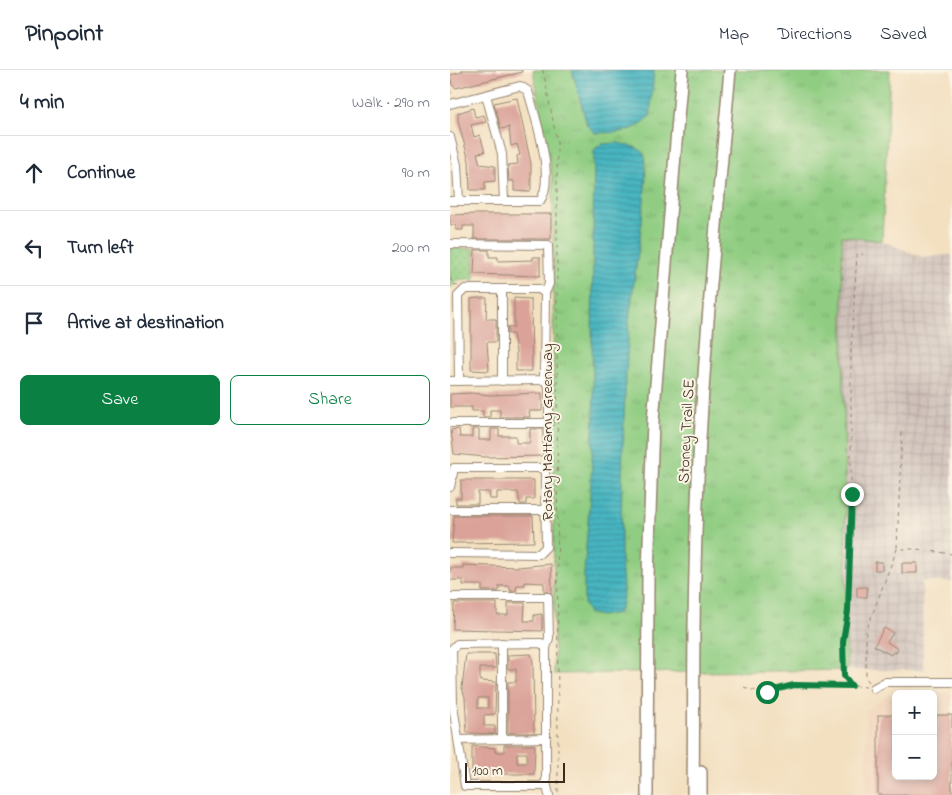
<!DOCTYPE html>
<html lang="en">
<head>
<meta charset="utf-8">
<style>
  :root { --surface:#fff; --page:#f6f6f7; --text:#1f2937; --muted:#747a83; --line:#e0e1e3; --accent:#0b8043 }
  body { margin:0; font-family:"Indie Flower",sans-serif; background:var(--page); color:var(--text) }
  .controls { position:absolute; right:15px; bottom:15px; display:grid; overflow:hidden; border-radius:8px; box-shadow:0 2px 8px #0003 }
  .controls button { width:45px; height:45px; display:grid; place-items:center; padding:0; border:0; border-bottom:1px solid var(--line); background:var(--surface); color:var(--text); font:25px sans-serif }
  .scale { position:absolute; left:15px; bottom:12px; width:100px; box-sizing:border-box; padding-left:5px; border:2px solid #3b2a1e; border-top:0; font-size:14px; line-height:18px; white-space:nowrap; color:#3b2a1e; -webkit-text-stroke:4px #fcf5e5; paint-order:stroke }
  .stop { position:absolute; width:15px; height:15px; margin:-11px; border:4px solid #0b8043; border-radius:50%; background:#fff }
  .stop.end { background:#0b8043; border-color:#fff; box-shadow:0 1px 5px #0008 }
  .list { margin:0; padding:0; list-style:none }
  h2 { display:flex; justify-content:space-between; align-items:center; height:65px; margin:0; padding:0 20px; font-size:21px }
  h2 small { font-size:16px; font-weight:400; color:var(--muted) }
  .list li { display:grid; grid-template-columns:32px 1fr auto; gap:15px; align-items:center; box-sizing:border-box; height:75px; padding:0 20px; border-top:1px solid var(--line) }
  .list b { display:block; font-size:19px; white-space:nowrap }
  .list em { font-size:16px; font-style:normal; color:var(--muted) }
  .actions { display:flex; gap:10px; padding:15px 20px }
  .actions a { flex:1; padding:11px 0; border:1px solid var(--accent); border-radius:8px; text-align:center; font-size:18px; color:var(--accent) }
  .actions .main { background:var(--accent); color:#fff }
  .icon { flex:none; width:28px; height:28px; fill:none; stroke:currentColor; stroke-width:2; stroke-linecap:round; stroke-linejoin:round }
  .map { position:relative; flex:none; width:502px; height:725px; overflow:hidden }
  header { display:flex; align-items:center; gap:30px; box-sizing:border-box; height:70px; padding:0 25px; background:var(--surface); border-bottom:1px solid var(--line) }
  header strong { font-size:24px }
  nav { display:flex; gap:28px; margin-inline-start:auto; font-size:18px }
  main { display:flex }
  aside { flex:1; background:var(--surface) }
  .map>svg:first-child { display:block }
  .built { fill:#f2d5bd; fill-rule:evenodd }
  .industrial { fill:url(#industrial-grid) }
  .grass { fill:url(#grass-tufts); stroke:#667c50 }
  .park { fill:url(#park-dots); stroke:#667c50 }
  .water { fill:url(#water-rules); stroke:#417070 }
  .building { fill:#daa299; fill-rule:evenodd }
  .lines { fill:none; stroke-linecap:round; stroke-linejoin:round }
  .minor-casing { stroke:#978570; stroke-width:10 }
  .highway-casing { stroke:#978570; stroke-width:14 }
  .path { stroke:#978570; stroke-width:1; stroke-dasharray:4 4; stroke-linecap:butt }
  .minor { stroke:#fff; stroke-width:8 }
  .highway { stroke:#fff; stroke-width:11 }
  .route { stroke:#0b8043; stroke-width:6 }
  .labels { text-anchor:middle; stroke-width:4; stroke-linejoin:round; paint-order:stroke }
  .street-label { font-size:16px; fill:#3b2a1e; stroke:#fcf5e5 }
</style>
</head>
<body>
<header>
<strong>Pinpoint</strong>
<nav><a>Map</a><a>Directions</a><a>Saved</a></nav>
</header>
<main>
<aside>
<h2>4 min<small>Walk · 290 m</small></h2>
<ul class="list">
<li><svg class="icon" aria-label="ahead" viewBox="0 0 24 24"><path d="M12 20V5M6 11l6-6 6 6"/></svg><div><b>Continue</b></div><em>90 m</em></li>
<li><svg class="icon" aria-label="left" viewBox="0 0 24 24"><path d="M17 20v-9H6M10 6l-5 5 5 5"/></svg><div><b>Turn left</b></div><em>200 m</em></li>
<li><svg class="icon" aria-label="arrive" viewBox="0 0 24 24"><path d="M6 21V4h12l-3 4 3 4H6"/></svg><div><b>Arrive at destination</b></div></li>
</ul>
<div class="actions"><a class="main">Save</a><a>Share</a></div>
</aside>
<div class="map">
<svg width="502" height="725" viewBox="0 0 502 725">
  <defs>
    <pattern id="industrial-grid" width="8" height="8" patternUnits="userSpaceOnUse" patternTransform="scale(1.25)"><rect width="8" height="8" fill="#cfc1ba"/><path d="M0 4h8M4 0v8" fill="none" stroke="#b3a69f"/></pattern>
    <pattern id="grass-tufts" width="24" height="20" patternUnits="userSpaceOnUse" patternTransform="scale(1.25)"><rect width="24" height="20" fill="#90cd82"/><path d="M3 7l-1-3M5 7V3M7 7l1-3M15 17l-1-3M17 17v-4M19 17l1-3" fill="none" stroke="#7db070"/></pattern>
    <pattern id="park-dots" width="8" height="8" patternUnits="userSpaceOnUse" patternTransform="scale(1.25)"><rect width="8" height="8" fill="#90cd82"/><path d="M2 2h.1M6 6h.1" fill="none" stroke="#7db070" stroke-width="1.8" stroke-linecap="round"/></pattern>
    <pattern id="water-rules" width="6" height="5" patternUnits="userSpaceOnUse" patternTransform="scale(1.25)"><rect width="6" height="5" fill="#47b5c1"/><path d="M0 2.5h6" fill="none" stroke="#3c939c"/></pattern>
  </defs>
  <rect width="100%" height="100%" fill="#fcf5e5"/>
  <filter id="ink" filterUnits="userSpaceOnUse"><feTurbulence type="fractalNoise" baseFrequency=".02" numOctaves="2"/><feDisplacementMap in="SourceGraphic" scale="10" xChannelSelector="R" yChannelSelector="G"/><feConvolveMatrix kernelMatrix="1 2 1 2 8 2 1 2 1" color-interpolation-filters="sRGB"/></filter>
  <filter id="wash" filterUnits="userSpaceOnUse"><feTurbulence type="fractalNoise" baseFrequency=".0096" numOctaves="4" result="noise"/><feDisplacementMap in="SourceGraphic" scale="20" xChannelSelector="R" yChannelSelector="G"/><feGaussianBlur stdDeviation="1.12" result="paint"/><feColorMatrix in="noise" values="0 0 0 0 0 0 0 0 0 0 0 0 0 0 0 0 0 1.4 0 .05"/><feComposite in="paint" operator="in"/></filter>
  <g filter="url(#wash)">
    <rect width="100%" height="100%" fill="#f3e0c1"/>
    <path class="built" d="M502 623V725H416V641L440 624ZM446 624H483V706H446Z"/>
    <polygon class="industrial" points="392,166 432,171 472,187 502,185 502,512 472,511 473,600 397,600"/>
    <polygon class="grass" points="83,0 440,0 432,171 392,166 397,600 104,604 103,112"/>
    <polygon class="park" points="0,178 24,179 24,211 10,209 0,218"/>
    <g class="water">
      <path d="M122 0H204L200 46C182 64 170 62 145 63L137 55Z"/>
      <path d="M167 73C175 75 189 76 194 84 202 100 181 226 179 253 174 332 171 409 171 488 171 505 177 528 168 543L151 546 139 543 134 534V504L141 412 144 342 142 276 144 80 151 74Z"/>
    </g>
    <g id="blocks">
      <g class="building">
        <polygon points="12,0 72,0 72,2 6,18 2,15 0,5 12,2"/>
        <polygon points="67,28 81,94 81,119 79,122 64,121 64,111 59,111 58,95 68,94 67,86 70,85 67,74 61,76 59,57 51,59 44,33"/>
        <polygon points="23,38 25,47 34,45 36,52 21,55 24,67 30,65 35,82 27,83 30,94 45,96 45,111 35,112 35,120 20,120 19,91 8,51 8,43"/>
        <polygon points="26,144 101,144 101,169 24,169 24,156 13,156 13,160 6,160 6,155 0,155 0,145"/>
        <polygon points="25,180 39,180 39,187 48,187 48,191 83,190 83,187 90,187 90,206 24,204"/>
        <polygon points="27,228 37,228 36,249 46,249 46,272 37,272 39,301 21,300 21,229"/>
        <polygon points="64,228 81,229 82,301 66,301 66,282 63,264 58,264 58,257 64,257"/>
        <polygon points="22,323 40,325 92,323 92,341 79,341 80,347 50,347 50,340 40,340 40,347 33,347 33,341 22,341 22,337 0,337 0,324"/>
        <polygon points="9,359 10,367 22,367 22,359 29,359 29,370 41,370 41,359 49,359 49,366 66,366 66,373 80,373 80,359 93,359 93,386 35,387 4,384 1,360"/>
        <polygon points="11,410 84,410 84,429 76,429 76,434 70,434 68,422 47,422 47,429 40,429 39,422 28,422 28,434 6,434 6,428 11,428"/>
        <polygon points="4,446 83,446 84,472 2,473"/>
        <rect x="425" y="492" width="7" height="8"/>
        <rect x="452" y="493" width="15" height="10"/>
        <polygon points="101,494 102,523 94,521 94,513 75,512 75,515 67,515 66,521 60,521 60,516 49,516 49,521 32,521 32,515 13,515 13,510 0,510 0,498 13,498 13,495 68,497"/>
        <rect x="407" y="517" width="10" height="10"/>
        <polygon points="4,533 47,533 47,545 58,545 58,533 75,533 74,551 84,551 84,545 92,544 92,561 3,559"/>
        <polygon points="434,558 443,563 437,572 448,579 446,583 443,582 441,585 424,576"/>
        <path d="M16 584H45L46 598H30V611L46 612 45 644 34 645V656H45V664L17 663 15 627 12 618ZM28 628H38V638H28Z"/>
        <polygon points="81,584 83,592 84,663 58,663 58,612 66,612 66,599 58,599 58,585"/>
        <polygon points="428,645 446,645 446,706 483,706 483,645 502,645 502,725 428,725"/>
        <path d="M54 675H85L84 704H43L22 702V676L45 678V682H54ZM67 683H77V693H67Z"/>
      </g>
    </g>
  </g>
  <g filter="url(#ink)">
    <use href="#blocks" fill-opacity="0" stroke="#978570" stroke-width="1"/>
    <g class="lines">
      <g class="minor-casing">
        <g id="minor">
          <polyline points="36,25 52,84 54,131"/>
          <path d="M0 34 70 16 78 21C85 46 106 109 90 131H0"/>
          <polyline points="0,67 7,95 9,131"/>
          <polyline points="0,174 98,175 99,214 95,223 94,310 0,311"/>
          <polyline points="9,311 8,226 15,219 89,219 95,223"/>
          <polyline points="52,311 52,219"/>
          <polyline points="0,353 99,353 99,315 94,310"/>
          <polyline points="0,417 4,398 91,398 95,401 96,477 89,484 0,483"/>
          <polyline points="0,440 95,440"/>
          <polyline points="0,527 98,527 99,568 96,578 96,712 92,716 15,716 3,635 2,579 7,574 91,573 96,578"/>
          <polyline points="52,573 52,669"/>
          <polyline points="424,618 435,612 502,612"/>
          <polyline points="9,670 96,668"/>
          <polyline points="96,712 99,725"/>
        </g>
      </g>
      <g class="highway-casing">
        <g id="highway">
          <polyline points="251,702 251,725"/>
          <polyline points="197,725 198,506 203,351 232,0"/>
          <path d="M243 725C244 651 243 576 245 502 248 334 265 167 280 0"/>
        </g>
      </g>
      <g class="path">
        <polyline points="93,0 107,71 107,210"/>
        <polyline points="0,20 2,26"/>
        <polyline points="0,208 4,215 8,216"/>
        <polyline points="107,214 108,725"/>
        <polyline points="447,478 452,359"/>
        <polyline points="419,612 416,608 416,561 447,479 466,479 502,484"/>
        <polyline points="402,616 394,606 393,572 398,541 401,479 401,281 407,184 413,184"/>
        <path d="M294 617C313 626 327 616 346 615 369 614 393 615 416 617"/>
      </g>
      <use href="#minor" class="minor"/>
      <use href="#highway" class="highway"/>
    </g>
  </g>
  <g class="lines" filter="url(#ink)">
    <polyline class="route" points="317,622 344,615 402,616 394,606 393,572 398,541 402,424"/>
  </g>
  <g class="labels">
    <g class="street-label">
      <text transform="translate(235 361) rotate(-87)" y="6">Stoney Trail SE</text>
      <text transform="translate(96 362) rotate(-90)" y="6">Rotary Mattamy Greenway</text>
    </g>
  </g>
</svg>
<div class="controls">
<button>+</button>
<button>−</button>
</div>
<div class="scale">100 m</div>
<div class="stop" style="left:317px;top:622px"></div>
<div class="stop end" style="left:402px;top:424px"></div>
</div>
</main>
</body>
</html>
